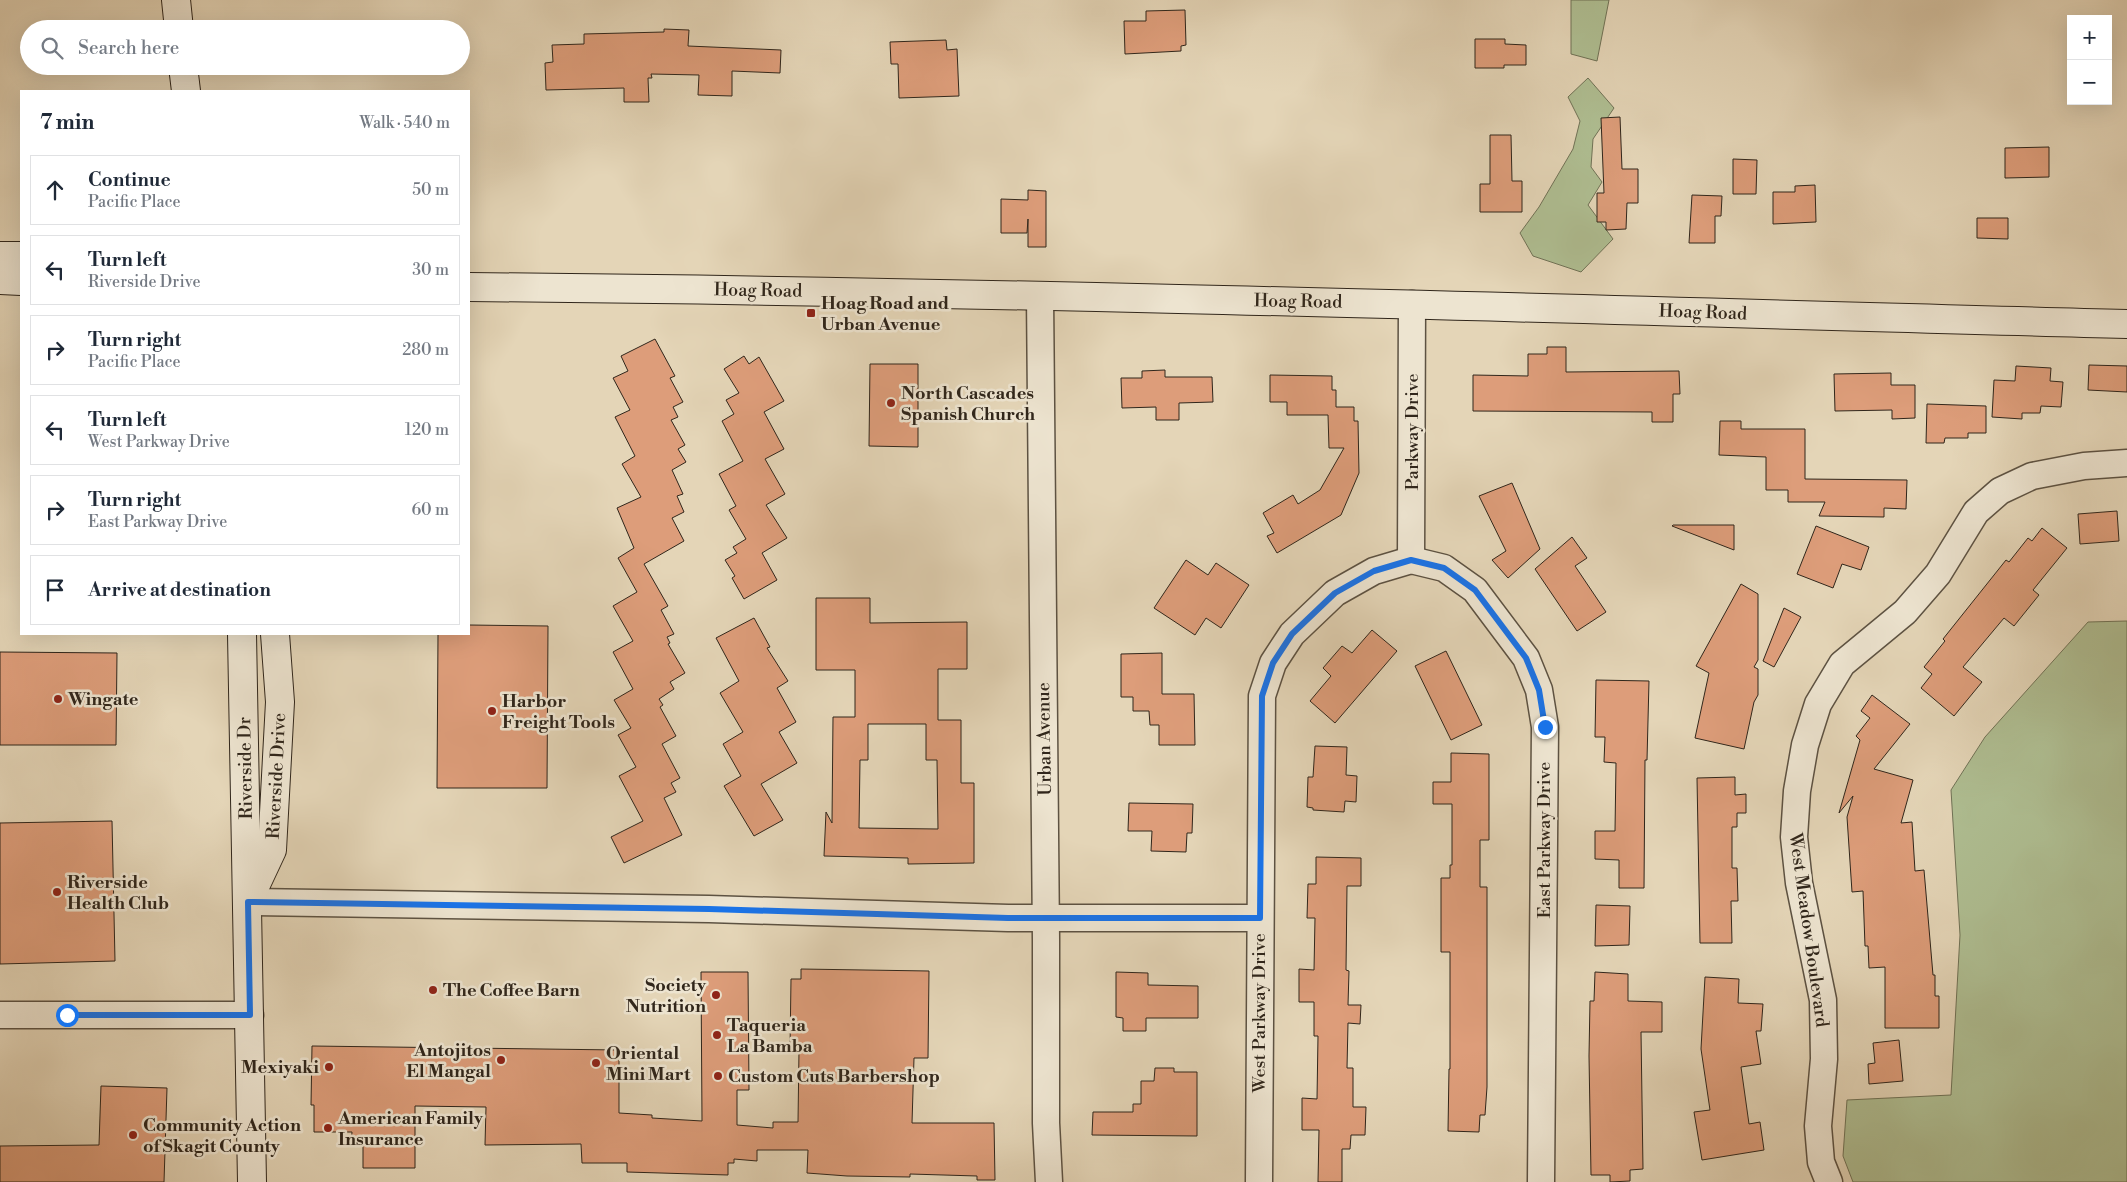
<!DOCTYPE html>
<html lang="en">
<head>
<meta charset="utf-8">
<style>
  :root { --surface:#fff; --page:#f2f2f3; --text:#1f2937; --muted:#747a83; --line:#e0e1e3 }
  body { margin:0; font-family:"Libre Bodoni",serif; background:var(--page); color:var(--text) }
  .controls { position:absolute; right:15px; top:15px; display:grid; overflow:hidden; border-radius:0px; box-shadow:0 5px 20px #0002 }
  .controls button { width:45px; height:45px; display:grid; place-items:center; padding:0; border:0; border-bottom:1px solid var(--line); background:var(--surface); color:var(--text); font:25px sans-serif }
  .stop { position:absolute; width:15px; height:15px; margin:-11px; border:4px solid #1a73e8; border-radius:50%; background:#fff }
  .stop.end { background:#1a73e8; border-color:#fff; box-shadow:0 1px 5px #0008 }
  .list { margin:0; padding:0; list-style:none }
  h2 { display:flex; justify-content:space-between; align-items:center; height:65px; margin:0; padding:0 20px; font-size:21px }
  h2 small { font-size:16px; font-weight:400; color:var(--muted) }
  .list li { display:grid; grid-template-columns:32px 1fr auto; gap:15px; align-items:center; box-sizing:border-box; height:70px; margin:0 10px 10px; padding:0 10px; border:1px solid var(--line); border-radius:0px }
  .list b { display:block; font-size:19px; white-space:nowrap }
  .list p { margin:0; font-size:16px; white-space:nowrap; color:var(--muted) }
  .list em { font-size:16px; font-style:normal; color:var(--muted) }
  .icon { flex:none; width:28px; height:28px; fill:none; stroke:currentColor; stroke-width:2; stroke-linecap:round; stroke-linejoin:round }
  .map { position:relative; flex:none; width:2127px; height:1182px; overflow:hidden }
  .search { position:absolute; background:var(--surface); box-shadow:0 5px 20px #0002; left:20px; top:20px; width:450px; height:55px; display:flex; align-items:center; gap:12px; box-sizing:border-box; padding:0 18px; border-radius:28px; color:var(--muted); font-size:19px }
  .panel { position:absolute; background:var(--surface); box-shadow:0 5px 20px #0002; left:20px; top:90px; width:450px; height:545px; border-radius:0px }
  .map>svg:first-child { display:block }
  .green { fill:#afbe92; stroke:#707256 }
  .building { fill:#dd9d7a; stroke:#30261b; fill-rule:evenodd }
  .lines { fill:none; stroke-linecap:round; stroke-linejoin:round }
  .street-casing { stroke:#5d5242; stroke-width:29 }
  .secondary-casing { stroke:#30261b; stroke-width:30 }
  .street { stroke:#ede4d0; stroke-width:26 }
  .secondary { stroke:#ede4d0; stroke-width:28 }
  .route { stroke:#1a73e8; stroke-width:6 }
  .poi-dot { fill:#8f2418; stroke:#ede4d0; stroke-width:2 }
  .labels { text-anchor:middle; stroke-width:5; stroke-linejoin:round; paint-order:stroke }
  .street-label { font-size:18px; fill:#30261b; stroke:#ede4d0 }
  .poi-label { font-size:18px; font-weight:bold; fill:#30261b; stroke:#ede4d0; text-anchor:start }
</style>
</head>
<body>
<div class="map">
<svg width="2127" height="1182" viewBox="0 0 2127 1182">
  <rect width="100%" height="100%" fill="#e4d5b7"/>
  <filter id="stains"><feTurbulence type="fractalNoise" baseFrequency=".004" numOctaves="4"/><feColorMatrix values="0 0 0 0 .2 0 0 0 0 .09 0 0 0 0 .02 0 0 0 .5 -.17"/></filter>
  <radialGradient id="worn" r=".72"><stop offset=".6" stop-color="#630" stop-opacity="0"/><stop offset="1" stop-color="#630" stop-opacity=".3"/></radialGradient>
  <g class="green">
    <polygon points="1571,0 1609,0 1597,61 1571,54"/>
    <polygon points="1588,78 1614,108 1593,139 1591,167 1602,182 1588,205 1613,239 1581,272 1533,256 1520,233 1539,207 1573,149 1580,121 1568,97"/>
    <polygon points="2127,621 2127,1182 1853,1182 1843,1156 1847,1100 1951,1095 1960,935 1951,790 1985,737 2088,622"/>
  </g>
  <g class="building">
    <polygon points="1185,10 1186,45 1181,46 1181,51 1125,54 1124,21 1146,21 1146,11"/>
    <polygon points="664,29 689,30 688,46 781,50 780,73 732,71 732,96 698,95 699,75 651,74 652,78 648,78 649,102 624,102 624,88 546,90 545,63 553,62 552,45 584,44 584,34 664,32"/>
    <polygon points="1475,39 1505,39 1505,44 1526,45 1526,65 1504,65 1504,68 1475,68"/>
    <polygon points="946,40 947,50 957,49 959,96 899,98 898,64 891,64 890,42"/>
    <polygon points="1620,117 1622,169 1638,169 1638,203 1627,203 1626,229 1606,230 1606,222 1597,222 1597,193 1604,193 1601,118"/>
    <polygon points="1490,135 1511,135 1512,181 1522,181 1522,212 1480,212 1480,184 1490,184"/>
    <polygon points="2049,147 2049,177 2005,178 2005,148"/>
    <polygon points="1733,159 1757,160 1756,194 1733,194"/>
    <polygon points="1815,185 1816,222 1773,224 1773,192 1795,192 1795,186"/>
    <polygon points="1028,190 1046,191 1046,247 1028,247 1028,219 1027,233 1001,233 1001,199 1028,200"/>
    <polygon points="1692,195 1722,196 1721,216 1715,216 1715,243 1689,243"/>
    <polygon points="1977,218 2008,218 2008,239 1977,238"/>
    <polygon points="655,339 675,376 670,378 683,402 673,407 678,417 671,420 685,445 678,449 686,462 672,470 683,494 677,496 684,512 672,518 684,541 644,564 668,606 661,610 674,634 667,637 670,643 668,644 685,673 670,682 674,689 659,699 663,705 660,707 676,736 662,744 680,778 671,783 676,792 664,798 682,835 624,863 611,837 643,821 619,776 636,767 618,735 631,728 614,700 633,689 613,652 633,641 613,606 637,592 618,558 634,548 617,508 641,497 622,464 635,456 615,417 630,410 613,378 628,371 621,356"/>
    <polygon points="1547,347 1566,347 1566,372 1679,371 1680,394 1673,394 1673,422 1652,422 1652,412 1473,411 1473,375 1528,376 1528,354 1547,354"/>
    <polygon points="744,356 749,364 759,357 784,401 764,412 784,449 765,459 785,494 766,505 787,538 762,553 777,580 744,599 732,578 735,576 725,560 737,553 733,547 746,539 729,510 736,506 719,474 743,461 722,421 734,414 726,400 739,393 724,369"/>
    <polygon points="870,364 918,364 918,447 869,446"/>
    <polygon points="2089,365 2127,366 2127,392 2088,390"/>
    <polygon points="2016,366 2051,368 2050,381 2063,382 2061,407 2041,406 2040,413 2022,413 2022,419 1992,417 1994,380 2015,381"/>
    <polygon points="1165,370 1165,377 1212,377 1213,402 1179,403 1179,420 1156,420 1156,407 1122,408 1121,378 1142,378 1142,371"/>
    <polygon points="1891,373 1891,385 1915,385 1915,418 1892,419 1892,410 1835,411 1834,374"/>
    <polygon points="1270,375 1332,376 1332,390 1336,390 1336,407 1354,407 1354,421 1358,421 1359,473 1341,515 1277,553 1267,536 1274,533 1263,513 1293,495 1298,504 1320,490 1344,448 1329,448 1328,415 1287,415 1287,402 1270,402"/>
    <polygon points="1927,404 1986,406 1986,433 1968,433 1968,438 1945,438 1944,443 1926,443"/>
    <polygon points="1720,421 1741,421 1741,429 1805,429 1805,479 1907,480 1906,509 1884,508 1884,517 1819,516 1825,502 1788,502 1788,490 1766,490 1766,457 1719,455"/>
    <polygon points="1512,483 1540,549 1508,578 1492,560 1506,551 1479,496"/>
    <polygon points="2117,511 2119,541 2080,544 2078,514"/>
    <polygon points="1673,525 1734,525 1734,550 1672,526"/>
    <polygon points="1816,526 1869,547 1861,570 1842,564 1833,588 1797,574"/>
    <polygon points="2042,528 2067,548 2033,590 2039,595 2014,626 2004,618 1963,667 1982,682 1954,716 1921,688 1932,674 1924,667 1945,641 1943,639 2006,560 2009,562 2028,538 2032,541"/>
    <polygon points="1572,537 1587,558 1575,566 1606,612 1577,631 1535,569"/>
    <polygon points="1186,560 1208,575 1216,563 1249,585 1221,628 1206,618 1195,635 1154,608"/>
    <polygon points="1741,584 1758,594 1758,660 1754,667 1758,669 1758,695 1754,702 1744,749 1695,738 1709,673 1696,666"/>
    <path d="M816 598H870V623L967 622V669H938V720H961V783H974V863L908 864V858L824 856 826 812 832 823 833 717H855V670H816ZM868 724H926V760H937L938 829 859 828 860 760H868Z"/>
    <polygon points="1784,608 1801,617 1774,667 1763,661"/>
    <polygon points="754,618 770,647 767,648 788,681 777,688 796,722 779,732 797,763 761,784 783,820 754,836 724,786 741,776 723,744 743,732 720,693 739,681 716,638"/>
    <polygon points="469,625 548,626 547,788 437,788 438,634 469,634"/>
    <polygon points="1372,630 1397,651 1335,723 1310,701 1331,676 1323,668 1342,646 1352,653"/>
    <polygon points="1446,651 1482,725 1451,740 1415,666"/>
    <polygon points="0,652 117,653 116,745 0,745"/>
    <polygon points="1162,653 1162,694 1194,694 1195,745 1159,745 1159,725 1150,725 1149,711 1133,711 1133,697 1121,697 1121,654"/>
    <polygon points="1596,680 1649,681 1647,760 1645,760 1644,888 1619,888 1619,860 1595,859 1595,831 1615,831 1616,763 1604,762 1605,737 1595,737"/>
    <polygon points="1872,695 1910,724 1874,769 1913,780 1901,823 1912,822 1915,871 1924,870 1933,975 1935,975 1935,996 1939,996 1939,1028 1885,1028 1885,967 1869,968 1868,946 1865,946 1863,891 1852,892 1847,817 1853,796 1839,813 1860,740 1856,736 1870,718 1861,711"/>
    <polygon points="1315,746 1347,747 1346,775 1357,776 1356,802 1345,801 1344,812 1313,810 1313,808 1307,807 1308,777 1313,777"/>
    <polygon points="1451,753 1489,754 1489,840 1480,840 1480,887 1487,887 1487,1087 1485,1115 1480,1115 1479,1132 1448,1131 1449,1069 1450,1069 1450,952 1441,952 1441,878 1450,878 1450,865 1452,865 1452,804 1433,804 1433,782 1451,782"/>
    <polygon points="1735,777 1735,795 1746,794 1746,813 1737,813 1737,827 1732,827 1732,868 1737,868 1738,901 1731,901 1732,943 1700,943 1697,778"/>
    <polygon points="1129,803 1193,804 1192,833 1187,833 1186,852 1151,851 1152,831 1128,831"/>
    <polygon points="112,821 115,961 0,964 0,823"/>
    <polygon points="1316,857 1361,858 1361,886 1347,886 1346,970 1349,971 1348,1005 1361,1005 1360,1024 1348,1023 1347,1068 1353,1068 1353,1107 1366,1107 1365,1135 1351,1135 1350,1149 1342,1149 1342,1182 1318,1182 1319,1130 1302,1130 1302,1098 1317,1099 1318,1036 1314,1036 1314,1002 1299,1002 1299,969 1314,970 1315,918 1307,918 1308,884 1316,884"/>
    <polygon points="1596,905 1630,906 1629,945 1595,946"/>
    <polygon points="801,969 929,971 928,1058 914,1058 912,1123 994,1123 995,1180 977,1180 977,1176 910,1174 910,1177 847,1176 807,1173 808,1150 757,1150 757,1161 734,1159 734,1163 728,1163 728,1175 627,1172 627,1163 582,1163 581,1144 485,1145 486,1107 415,1106 415,1168 363,1168 363,1146 351,1146 352,1132 314,1132 314,1105 311,1105 312,1046 619,1050 619,1113 652,1115 652,1118 702,1121 701,972 748,972 749,1090 737,1090 737,1125 773,1128 773,1122 798,1122 799,1050 790,1050 791,979 801,979"/>
    <polygon points="1116,972 1148,973 1148,985 1198,986 1198,1018 1146,1018 1146,1031 1123,1031 1123,1018 1116,1017"/>
    <polygon points="1595,972 1628,974 1628,1001 1662,1002 1662,1032 1641,1032 1643,1169 1630,1170 1630,1181 1610,1182 1610,1175 1591,1175 1589,1056 1590,1001 1594,1001"/>
    <polygon points="1705,977 1739,979 1738,1003 1763,1004 1761,1031 1756,1031 1761,1064 1741,1067 1749,1124 1760,1122 1764,1150 1702,1160 1694,1112 1710,1110 1701,1049"/>
    <polygon points="1899,1040 1903,1081 1869,1084 1868,1064 1875,1063 1873,1043"/>
    <polygon points="1155,1068 1174,1068 1174,1072 1197,1072 1197,1136 1092,1135 1093,1112 1133,1112 1133,1104 1141,1104 1141,1081 1154,1081"/>
    <polygon points="101,1086 167,1088 164,1182 0,1182 0,1146 99,1145"/>
  </g>
  <g class="lines">
    <g class="street-casing">
      <g id="street">
        <polyline points="1040,296 1046,940 1046,1123 1049,1182"/>
        <polyline points="1411,560 1412,304"/>
        <polyline points="248,902 709,909 1008,918 1260,918"/>
        <polyline points="0,1015 250,1015"/>
        <polyline points="1259,1182 1262,696 1273,663 1292,634 1335,593 1374,571 1411,560 1444,568 1475,590 1526,658 1539,690 1545,727 1541,1182"/>
        <polyline points="1829,1182 1821,1162 1818,1126 1824,1059 1823,1000 1799,883 1794,837 1797,791 1805,745 1818,704 1842,664 1905,612 1938,574 1976,512 2000,491 2032,476 2084,466 2127,463"/>
      </g>
    </g>
    <g class="secondary-casing">
      <g id="secondary">
        <polyline points="176,0 179,29"/>
        <polyline points="183,66 186,91"/>
        <polyline points="0,256 21,256"/>
        <polyline points="0,280 21,281"/>
        <path d="M469 287C1022 292 1574 309 2127 324"/>
        <polyline points="242,634 252,1182"/>
        <polyline points="250,897 272,850 280,702 275,634"/>
      </g>
    </g>
    <use href="#street" class="street"/>
    <use href="#secondary" class="secondary"/>
  </g>
  <g class="lines">
    <polyline class="route" points="67,1015 250,1015 248,902 709,909 1008,918 1260,918 1262,696 1273,663 1292,634 1335,593 1374,571 1411,560 1444,568 1475,590 1526,658 1539,690 1545,727"/>
  </g>
  <g class="poi-dot">
    <rect x="806" y="308" width="10" height="10" rx="2.5"/>
    <circle cx="891" cy="403" r="5"/>
    <circle cx="58" cy="699" r="5"/>
    <circle cx="492" cy="711" r="5"/>
    <circle cx="57" cy="892" r="5"/>
    <circle cx="433" cy="990" r="5"/>
    <circle cx="716" cy="995" r="5"/>
    <circle cx="717" cy="1035" r="5"/>
    <circle cx="501" cy="1060" r="5"/>
    <circle cx="596" cy="1063" r="5"/>
    <circle cx="329" cy="1067" r="5"/>
    <circle cx="718" cy="1076" r="5"/>
    <circle cx="328" cy="1128" r="5"/>
    <circle cx="133" cy="1135" r="5"/>
  </g>
  <g class="labels">
    <g class="street-label">
      <text transform="translate(758 290) rotate(1)" y="6">Hoag Road</text>
      <text transform="translate(1298 301) rotate(1)" y="6">Hoag Road</text>
      <text transform="translate(1703 312) rotate(2)" y="6">Hoag Road</text>
      <text transform="translate(1412 432) rotate(-90)" y="6">Parkway Drive</text>
      <text transform="translate(1044 739) rotate(-91)" y="6">Urban Avenue</text>
      <text transform="translate(245 768) rotate(-91)" y="6">Riverside Dr</text>
      <text transform="translate(276 776) rotate(-87)" y="6">Riverside Drive</text>
      <text transform="translate(1544 840) rotate(-90)" y="6">East Parkway Drive</text>
      <text transform="translate(1809 930) rotate(82)" y="6">West Meadow Boulevard</text>
      <text transform="translate(1259 1013) rotate(-90)" y="6">West Parkway Drive</text>
    </g>
    <g class="poi-label">
      <text x="821" y="309">Hoag Road and<tspan x="821" dy="21">Urban Avenue</tspan></text>
      <text x="901" y="399">North Cascades<tspan x="901" dy="21">Spanish Church</tspan></text>
      <text x="68" y="705">Wingate</text>
      <text x="502" y="707">Harbor<tspan x="502" dy="21">Freight Tools</tspan></text>
      <text x="67" y="888">Riverside<tspan x="67" dy="21">Health Club</tspan></text>
      <text x="706" y="991" text-anchor="end">Society<tspan x="706" dy="21">Nutrition</tspan></text>
      <text x="443" y="996">The Coffee Barn</text>
      <text x="727" y="1031">Taqueria<tspan x="727" dy="21">La Bamba</tspan></text>
      <text x="491" y="1056" text-anchor="end">Antojitos<tspan x="491" dy="21">El Mangal</tspan></text>
      <text x="606" y="1059">Oriental<tspan x="606" dy="21">Mini Mart</tspan></text>
      <text x="319" y="1073" text-anchor="end">Mexiyaki</text>
      <text x="728" y="1082">Custom Cuts Barbershop</text>
      <text x="338" y="1124">American Family<tspan x="338" dy="21">Insurance</tspan></text>
      <text x="143" y="1131">Community Action<tspan x="143" dy="21">of Skagit County</tspan></text>
    </g>
  </g>
  <rect width="100%" height="100%" filter="url(#stains)"/>
  <rect width="100%" height="100%" fill="url(#worn)"/>
</svg>
<div class="controls">
<button>+</button>
<button>−</button>
</div>
<div class="stop" style="left:67px;top:1015px"></div>
<div class="stop end" style="left:1545px;top:727px"></div>
<div class="search"><svg class="icon" aria-label="search" viewBox="0 0 24 24"><circle cx="10" cy="10" r="6"/><path d="M15 15l6 6"/></svg>Search here</div>
<section class="panel">
<h2>7 min<small>Walk · 540 m</small></h2>
<ul class="list">
<li><svg class="icon" aria-label="ahead" viewBox="0 0 24 24"><path d="M12 20V5M6 11l6-6 6 6"/></svg><div><b>Continue</b><p>Pacific Place</p></div><em>50 m</em></li>
<li><svg class="icon" aria-label="left" viewBox="0 0 24 24"><path d="M17 20v-9H6M10 6l-5 5 5 5"/></svg><div><b>Turn left</b><p>Riverside Drive</p></div><em>30 m</em></li>
<li><svg class="icon" aria-label="right" viewBox="0 0 24 24"><path d="M7 20v-9h11M14 6l5 5-5 5"/></svg><div><b>Turn right</b><p>Pacific Place</p></div><em>280 m</em></li>
<li><svg class="icon" aria-label="left" viewBox="0 0 24 24"><path d="M17 20v-9H6M10 6l-5 5 5 5"/></svg><div><b>Turn left</b><p>West Parkway Drive</p></div><em>120 m</em></li>
<li><svg class="icon" aria-label="right" viewBox="0 0 24 24"><path d="M7 20v-9h11M14 6l5 5-5 5"/></svg><div><b>Turn right</b><p>East Parkway Drive</p></div><em>60 m</em></li>
<li><svg class="icon" aria-label="arrive" viewBox="0 0 24 24"><path d="M6 21V4h12l-3 4 3 4H6"/></svg><div><b>Arrive at destination</b></div></li>
</ul>
</section>
</div>
</body>
</html>
